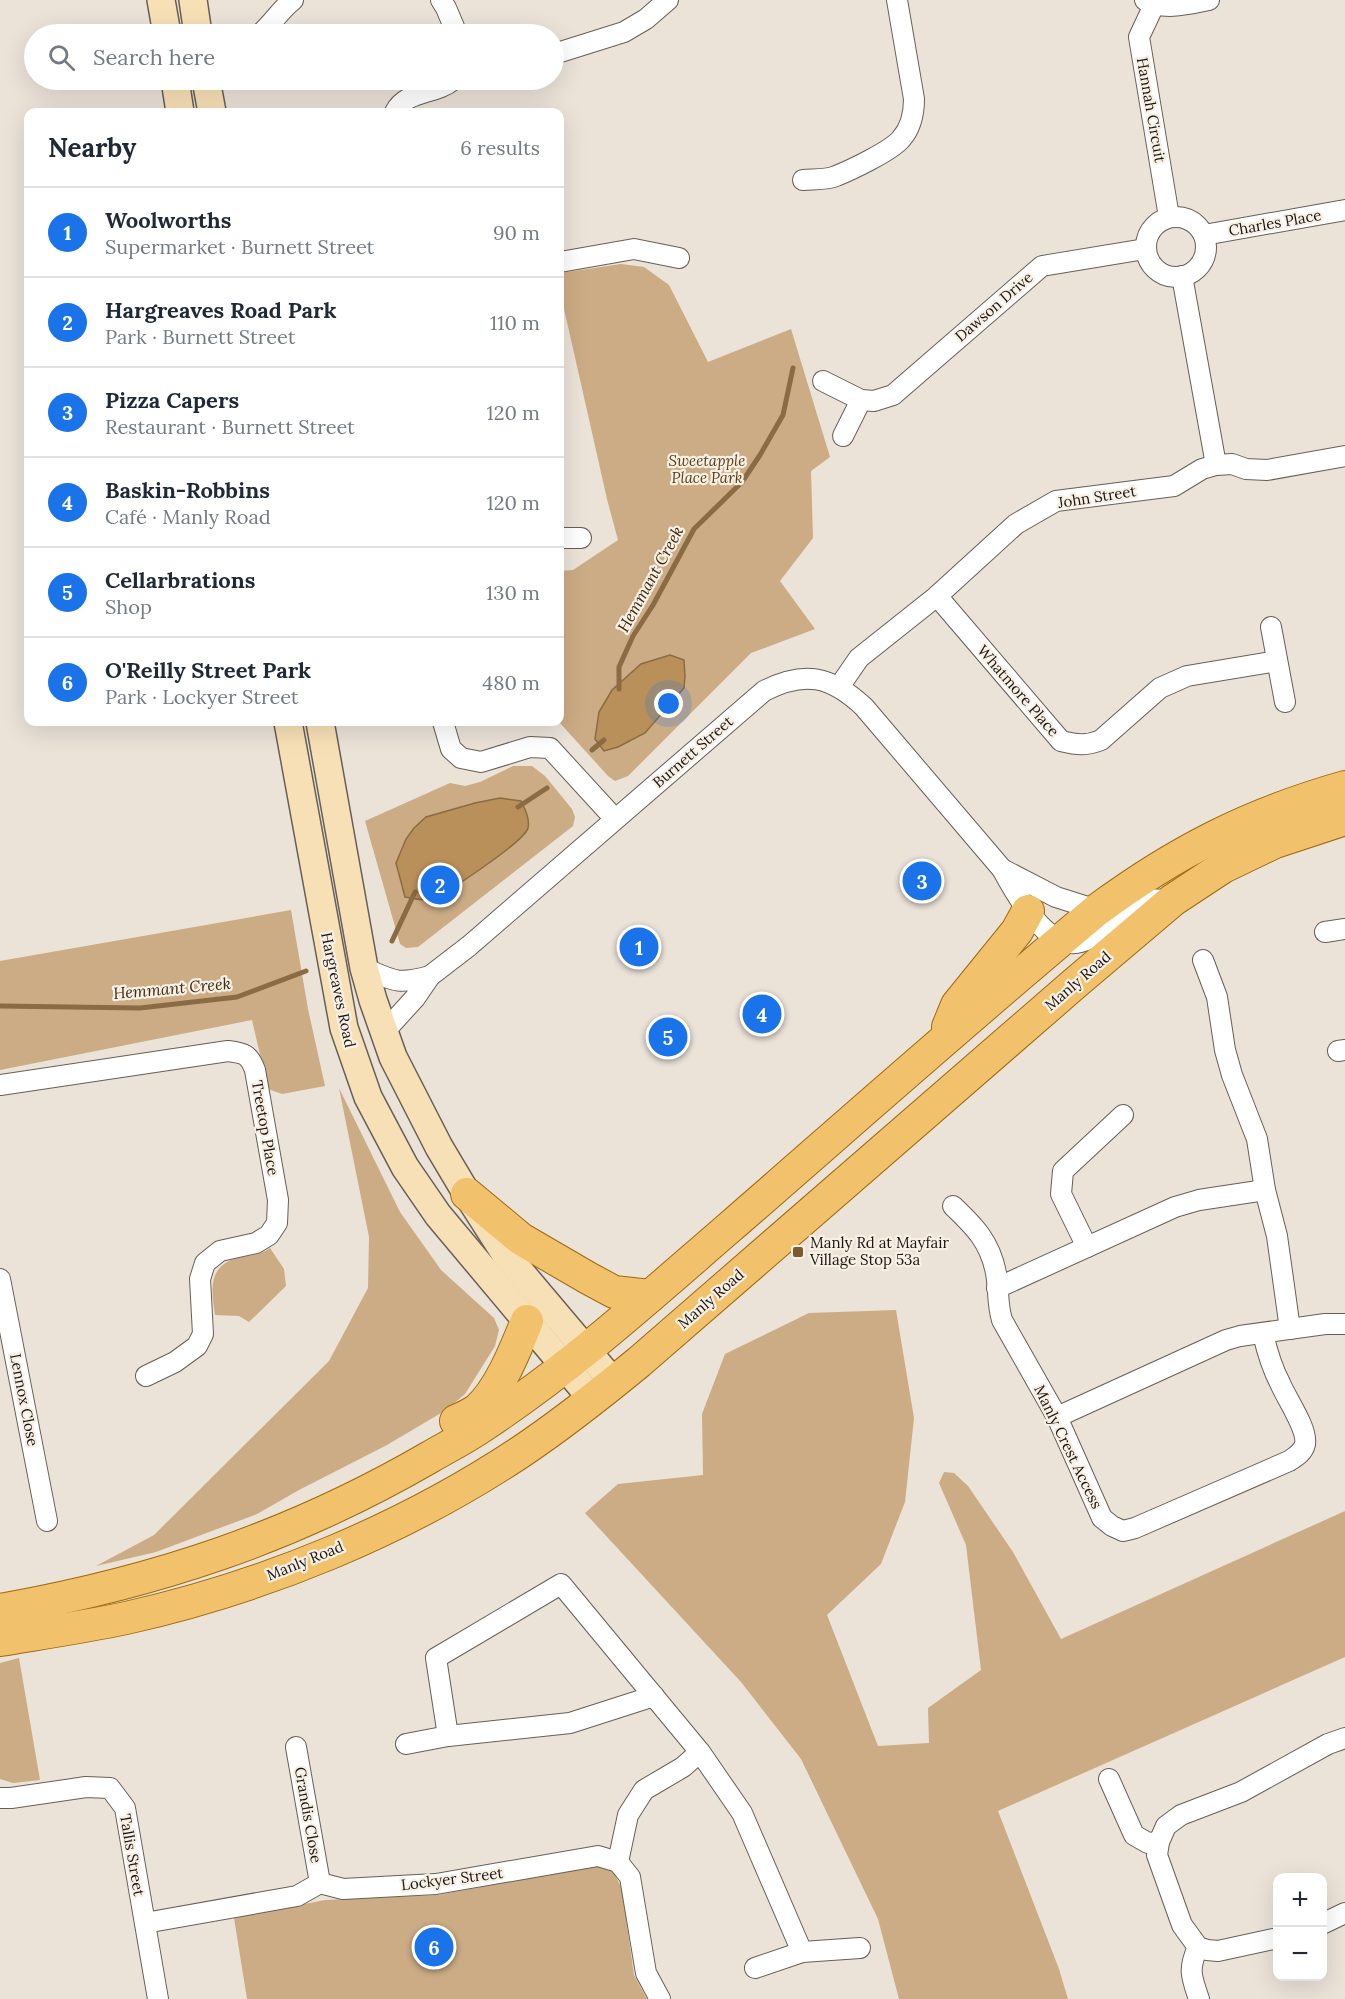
<!DOCTYPE html>
<html lang="en">
<head>
<meta charset="utf-8">
<style>
  :root { --surface:#fff; --page:#f2f2f3; --text:#1f2937; --muted:#747a83; --line:#e0e1e3; --accent:#1a73e8 }
  body { margin:0; font-family:Lora,serif; background:var(--page); color:var(--text) }
  .controls { position:absolute; right:18px; bottom:18px; display:grid; overflow:hidden; border-radius:12px; box-shadow:0 6px 24px #0002 }
  .controls button { width:54px; height:54px; display:grid; place-items:center; padding:0; border:0; border-bottom:2px solid var(--line); background:var(--surface); color:var(--text); font:30px sans-serif }
  .you { position:absolute; left:669px; top:704px; width:21px; height:21px; margin:-15px; border:4px solid #fff; border-radius:50%; background:#1a73e8; box-shadow:0 0 0 9px #1a73e833 }
  .badge { display:grid; place-items:center; width:39px; height:39px; border-radius:50%; background:var(--accent); color:#fff; font-size:20px; font-weight:700 }
  .pin { position:absolute; translate:-50% -50%; border:3px solid #fff; box-shadow:0 2px 6px #0006 }
  .list { margin:0; padding:0; list-style:none }
  h2 { display:flex; justify-content:space-between; align-items:center; height:78px; margin:0; padding:0 24px; font-size:26px }
  h2 small { font-size:20px; font-weight:400; color:var(--muted) }
  .list li { display:grid; grid-template-columns:39px 1fr auto; gap:18px; align-items:center; box-sizing:border-box; height:90px; padding:0 24px; border-top:2px solid var(--line) }
  .list b { display:block; font-size:22px; white-space:nowrap }
  .list p { margin:0; font-size:20px; white-space:nowrap; color:var(--muted) }
  .list em { font-size:20px; font-style:normal; color:var(--muted) }
  .icon { flex:none; width:33px; height:33px; fill:none; stroke:currentColor; stroke-width:2; stroke-linecap:round; stroke-linejoin:round }
  .map { position:relative; flex:none; width:1345px; height:1999px; overflow:hidden }
  .search { position:absolute; background:var(--surface); box-shadow:0 6px 24px #0002; left:24px; top:24px; width:540px; height:66px; display:flex; align-items:center; gap:15px; box-sizing:border-box; padding:0 21px; border-radius:33px; color:var(--muted); font-size:22px }
  .panel { position:absolute; background:var(--surface); box-shadow:0 6px 24px #0002; left:24px; top:108px; width:540px; height:618px; border-radius:12px }
  .map>svg:first-child { display:block }
  .green { fill:#ccac84 }
  .water { fill:#ba905a; stroke:#8a6b44; stroke-width:1.5 }
  .lines { fill:none; stroke-linecap:round; stroke-linejoin:round }
  .stream { stroke:#8a6b44; stroke-width:5 }
  .street-casing { stroke:#675f56; stroke-width:22 }
  .secondary-casing { stroke:#675f56; stroke-width:30 }
  .primary-casing { stroke:#9f6a0d; stroke-width:34 }
  .street { stroke:#fff; stroke-width:20 }
  .secondary { stroke:#f8e0b6; stroke-width:27 }
  .primary { stroke:#f1c16c; stroke-width:32 }
  .poi-dot { fill:#7b5b31; stroke:#f9f0e5; stroke-width:2 }
  .labels { text-anchor:middle; stroke-width:4.5; stroke-linejoin:round; paint-order:stroke }
  .street-label { font-size:15px; fill:#191612; stroke:#f9f0e5 }
  .park-label { font-size:15px; font-style:italic; fill:#5b3d13; stroke:#f9f0e5 }
  .poi-label { font-size:15px; fill:#191612; stroke:#f9f0e5; text-anchor:start }
  .water-label { font-size:16px; font-style:italic; fill:#3c2a11; stroke:#f9f0e5 }
</style>
</head>
<body>
<div class="map">
<svg width="1345" height="1999" viewBox="0 0 1345 1999">
  <rect width="100%" height="100%" fill="#ebe2d8"/>
  <g class="green">
    <polygon points="621,264 644,267 669,285 708,362 791,329 830,457 811,471 813,538 780,581 815,629 751,653 628,776 615,781 608,776 559,722 560,571 573,570 618,540 607,499 560,291 560,273"/>
    <polygon points="513,766 532,766 545,776 572,809 575,817 573,826 418,947 406,948 400,944 365,821 450,783 465,786 480,782"/>
    <polygon points="291,910 308,1009 325,1086 282,1094 268,1089 252,1020 0,1070 0,961"/>
    <polygon points="339,1088 400,1212 441,1270 494,1318 499,1330 495,1346 465,1394 446,1410 387,1445 299,1490 257,1514 156,1552 96,1566 154,1535 329,1361 368,1288 369,1237"/>
    <path d="M270 1248 284 1269 286 1286 249 1322 239 1316 215 1315C211 1290 208 1265 238 1258 250 1255 260 1255 270 1248Z"/>
    <polygon points="896,1310 914,1418 905,1502 881,1564 827,1615 878,1746 929,1743 928,1708 981,1670 966,1545 939,1483 944,1472 954,1473 968,1486 1013,1552 1061,1639 1345,1511 1345,1657 998,1811 1059,1969 1068,1999 899,1999 878,1919 801,1759 741,1682 585,1513 618,1484 703,1475 702,1414 725,1354 809,1313"/>
    <polygon points="19,1658 40,1780 13,1783 0,1779 0,1663"/>
    <polygon points="596,1866 613,1871 622,1889 634,1975 647,1999 247,1999 234,1918 325,1900 438,1895"/>
  </g>
  <g class="water">
    <polygon points="670,655 684,660 685,676 684,688 645,733 618,747 604,751 595,739 599,712 612,690 641,664"/>
    <path d="M500 798 521 801C525 809 530 819 528 828 525 841 451 890 436 897 426 902 416 899 405 897L396 863 406 839 414 828 426 817 475 803Z"/>
  </g>
  <g class="lines">
    <g class="stream">
      <polyline points="619,689 619,667 633,636 653,605 694,529 742,482 760,455 783,415 793,368"/>
      <polyline points="592,750 604,740"/>
      <polyline points="518,807 547,788"/>
      <polyline points="392,941 415,892"/>
      <polyline points="0,1006 140,1008 237,997 306,971"/>
    </g>
    <g class="street-casing">
      <g id="street">
        <polyline points="441,0 446,8 457,34"/>
        <path d="M1145 0C1164 11 1189 4 1209 0"/>
        <polyline points="1154,5 1139,37 1169,217"/>
        <path d="M260 34C272 24 280 10 293 0"/>
        <polyline points="554,54 624,32 646,19 668,0"/>
        <path d="M395 112C406 90 435 95 453 80"/>
        <path d="M803 180C814 179 827 180 836 176 851 170 891 151 901 139 911 128 914 113 914 99L897 0"/>
        <circle cx="1176" cy="247" r="30"/>
        <polyline points="1204,235 1345,210"/>
        <polyline points="560,262 634,249 679,258"/>
        <polyline points="1182,276 1216,465"/>
        <polyline points="823,381 861,400 843,436"/>
        <polyline points="861,400 874,401 893,395 1042,266 1145,249"/>
        <polyline points="560,538 581,538"/>
        <path d="M937 596 1061 741C1077 745 1087 746 1101 740L1160 688 1187 676 1277 661"/>
        <polyline points="1271,627 1285,702"/>
        <polyline points="839,687 859,658 937,596 1016,524 1056,501 1174,486 1202,469 1216,465 1232,464 1246,469 1267,470 1345,456"/>
        <polyline points="443,722 451,749 461,758 481,762 530,747 550,748 615,819"/>
        <polyline points="1002,869 1056,897 1097,910"/>
        <polyline points="1325,932 1345,929"/>
        <polyline points="1203,960 1217,997 1225,1050 1232,1075 1257,1139 1265,1190 1277,1236 1290,1329"/>
        <path d="M364 968C394 981 398 985 430 976"/>
        <path d="M384 1032 415 998 430 976 469 946 764 691C805 670 831 676 864 707L1002 869C1015 893 1047 952 1081 942 1091 940 1099 932 1108 925 1116 919 1136 902 1146 900 1155 899 1165 900 1173 900"/>
        <polyline points="1338,1051 1345,1050"/>
        <path d="M0 1085 228 1051C244 1053 249 1054 255 1070L278 1200 277 1223 269 1235 256 1243 220 1251 205 1263 200 1279 203 1334 197 1346 175 1362 146 1376"/>
        <path d="M953 1206C975 1227 990 1242 996 1273 999 1289 997 1304 1002 1320L1057 1417 1102 1518 1112 1526 1123 1531 1135 1528 1289 1461C1295 1457 1303 1453 1305 1444 1308 1429 1286 1398 1280 1383 1272 1368 1267 1351 1263 1334"/>
        <polyline points="1087,1247 1061,1194 1063,1171 1123,1115"/>
        <polyline points="0,1279 47,1521"/>
        <polyline points="997,1288 1175,1207 1199,1200 1265,1190"/>
        <polyline points="1057,1417 1226,1340 1240,1336 1325,1324 1345,1324"/>
        <polyline points="448,1736 436,1658 561,1584 700,1752 742,1813 802,1952"/>
        <polyline points="406,1744 448,1736 570,1723 654,1696"/>
        <polyline points="296,1747 320,1883"/>
        <polyline points="1109,1779 1134,1835 1148,1843 1159,1842"/>
        <polyline points="0,1798 11,1798 86,1787 110,1788 125,1808 158,1999"/>
        <polyline points="618,1862 628,1815 644,1790 683,1767 700,1752"/>
        <polyline points="145,1923 297,1896 320,1883 343,1889 436,1884 598,1856 618,1862 630,1877 646,1973 660,1999"/>
        <polyline points="1322,1924 1345,1913"/>
        <polyline points="1278,1938 1218,1951 1207,1950 1198,1947 1182,1925 1157,1855 1159,1842 1166,1826 1181,1815 1241,1792 1328,1744 1345,1738"/>
        <path d="M1198 1947C1188 1969 1191 1976 1199 1999"/>
        <polyline points="755,1968 802,1952 860,1948"/>
      </g>
    </g>
    <g class="secondary-casing">
      <g id="secondary">
        <polyline points="161,0 167,34"/>
        <polyline points="193,0 198,34"/>
        <polyline points="175,80 180,112"/>
        <polyline points="206,80 212,112"/>
        <polyline points="288,722 344,1028 368,1097 405,1167 438,1215 593,1400"/>
        <polyline points="320,722 364,968 373,1000 393,1057 439,1147 467,1194 506,1255 614,1383"/>
      </g>
    </g>
    <g class="primary-casing">
      <g id="primary">
        <polyline points="948,1027 957,1005 1017,931 1028,911"/>
        <polyline points="467,1194 521,1239 588,1278 614,1292 650,1296"/>
        <path d="M456 1421C463 1418 471 1414 477 1410 500 1390 516 1348 527 1321"/>
        <path d="M0 1610C157 1582 292 1537 430 1457 447 1447 465 1438 481 1427 571 1368 649 1297 730 1227 852 1121 973 1013 1097 910 1177 851 1250 814 1345 787"/>
        <path d="M0 1640C42 1633 84 1627 126 1618 264 1587 401 1531 519 1453 561 1425 600 1394 639 1362L1074 984 1173 900 1223 867 1275 842 1345 819"/>
      </g>
    </g>
    <use href="#street" class="street"/>
    <use href="#secondary" class="secondary"/>
    <use href="#primary" class="primary"/>
  </g>
  <rect class="poi-dot" x="792" y="1246" width="12" height="12" rx="3"/>
  <g class="labels">
    <g class="street-label">
      <text transform="translate(1151 110) rotate(80)" y="5">Hannah Circuit</text>
      <text transform="translate(1275 223) rotate(-10)" y="5">Charles Place</text>
      <text transform="translate(994 307) rotate(-41)" y="5">Dawson Drive</text>
      <text transform="translate(1097 497) rotate(-9)" y="5">John Street</text>
      <text transform="translate(1018 691) rotate(49)" y="5">Whatmore Place</text>
      <text transform="translate(693 752) rotate(-41)" y="5">Burnett Street</text>
      <text transform="translate(1078 981) rotate(-41)" y="5">Manly Road</text>
      <text transform="translate(338 990) rotate(78)" y="5">Hargreaves Road</text>
      <text transform="translate(265 1128) rotate(80)" y="5">Treetop Place</text>
      <text transform="translate(711 1299) rotate(-41)" y="5">Manly Road</text>
      <text transform="translate(24 1400) rotate(79)" y="5">Lennox Close</text>
      <text transform="translate(1068 1447) rotate(64)" y="5">Manly Crest Access</text>
      <text transform="translate(305 1561) rotate(-22)" y="5">Manly Road</text>
      <text transform="translate(308 1815) rotate(80)" y="5">Grandis Close</text>
      <text transform="translate(132 1855) rotate(80)" y="5">Tallis Street</text>
      <text transform="translate(452 1879) rotate(-7)" y="5">Lockyer Street</text>
    </g>
    <g class="park-label">
      <text x="707" y="466">Sweetapple<tspan x="707" dy="17">Place Park</tspan></text>
    </g>
    <g class="poi-label">
      <text x="810" y="1248">Manly Rd at Mayfair<tspan x="810" dy="17">Village Stop 53a</tspan></text>
    </g>
    <g class="water-label">
      <text transform="translate(650 579) rotate(-61)" y="6">Hemmant Creek</text>
      <text transform="translate(172 988) rotate(-5)" y="6">Hemmant Creek</text>
    </g>
  </g>
</svg>
<div class="controls">
<button>+</button>
<button>−</button>
</div>
<div class="you"></div>
<div class="pin badge" style="left:639px;top:947px">1</div>
<div class="pin badge" style="left:440px;top:885px">2</div>
<div class="pin badge" style="left:922px;top:881px">3</div>
<div class="pin badge" style="left:762px;top:1014px">4</div>
<div class="pin badge" style="left:668px;top:1037px">5</div>
<div class="pin badge" style="left:434px;top:1947px">6</div>
<div class="search"><svg class="icon" aria-label="search" viewBox="0 0 24 24"><circle cx="10" cy="10" r="6"/><path d="M15 15l6 6"/></svg>Search here</div>
<section class="panel">
<h2>Nearby<small>6 results</small></h2>
<ul class="list">
<li><span class="badge">1</span><div><b>Woolworths</b><p>Supermarket · Burnett Street</p></div><em>90 m</em></li>
<li><span class="badge">2</span><div><b>Hargreaves Road Park</b><p>Park · Burnett Street</p></div><em>110 m</em></li>
<li><span class="badge">3</span><div><b>Pizza Capers</b><p>Restaurant · Burnett Street</p></div><em>120 m</em></li>
<li><span class="badge">4</span><div><b>Baskin-Robbins</b><p>Café · Manly Road</p></div><em>120 m</em></li>
<li><span class="badge">5</span><div><b>Cellarbrations</b><p>Shop</p></div><em>130 m</em></li>
<li><span class="badge">6</span><div><b>O'Reilly Street Park</b><p>Park · Lockyer Street</p></div><em>480 m</em></li>
</ul>
</section>
</div>
</body>
</html>
